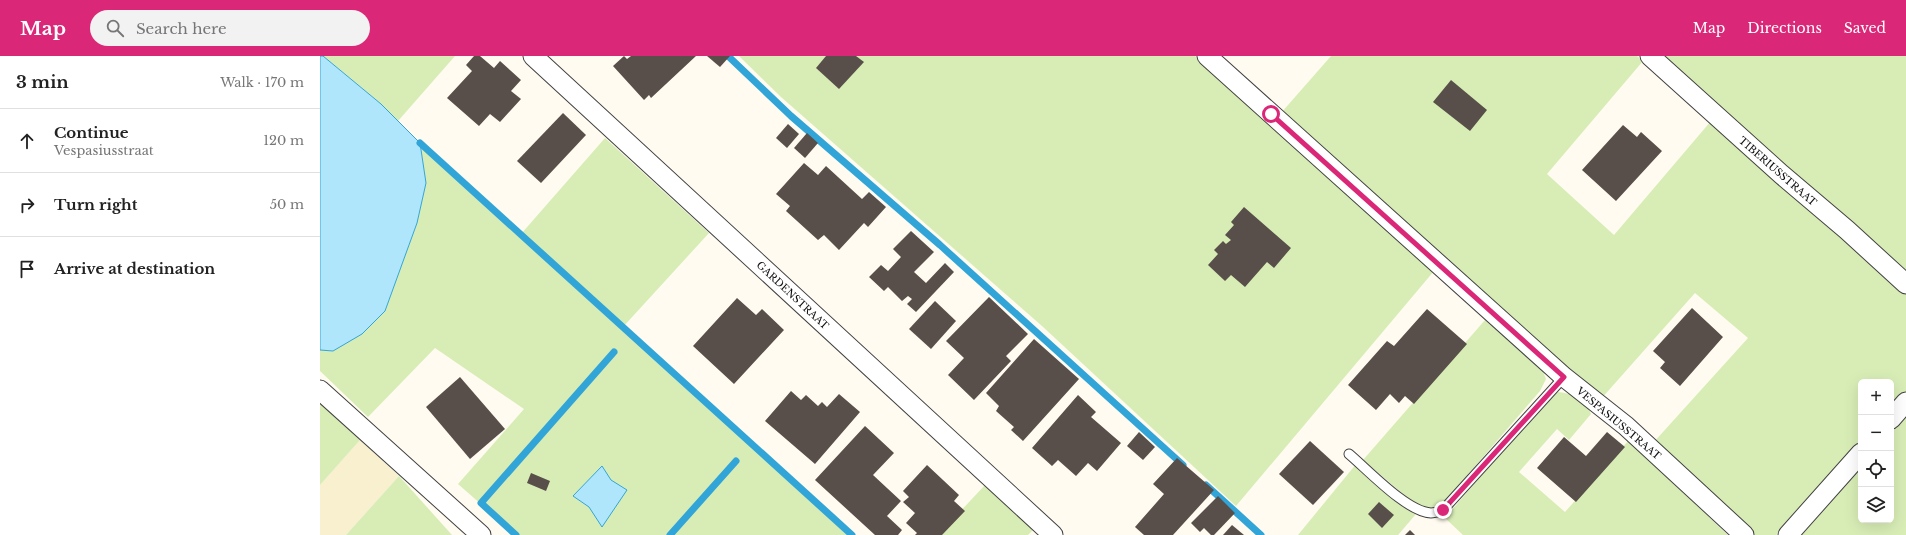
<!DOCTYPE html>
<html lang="en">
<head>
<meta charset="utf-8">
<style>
  :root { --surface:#fff; --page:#f2f2f2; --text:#222; --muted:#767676; --line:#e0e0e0; --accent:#db2777 }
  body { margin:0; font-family:"Libre Baskerville",serif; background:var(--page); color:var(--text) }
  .controls { position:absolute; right:12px; bottom:12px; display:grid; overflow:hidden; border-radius:6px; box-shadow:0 4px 16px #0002 }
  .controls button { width:36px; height:36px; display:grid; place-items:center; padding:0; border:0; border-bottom:1px solid var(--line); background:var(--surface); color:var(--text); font:20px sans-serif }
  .stop { position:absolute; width:12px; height:12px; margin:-9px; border:3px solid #db2777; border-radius:50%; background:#fff }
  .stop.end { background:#db2777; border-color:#fff; box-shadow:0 1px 4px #0008 }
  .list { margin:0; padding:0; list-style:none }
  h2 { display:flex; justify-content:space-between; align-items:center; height:52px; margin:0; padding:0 16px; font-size:17px }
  h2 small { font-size:13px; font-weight:400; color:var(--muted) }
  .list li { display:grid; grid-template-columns:26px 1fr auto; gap:12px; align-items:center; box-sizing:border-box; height:64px; padding:0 16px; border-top:1px solid var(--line) }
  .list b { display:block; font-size:15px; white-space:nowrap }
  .list p { margin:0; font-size:13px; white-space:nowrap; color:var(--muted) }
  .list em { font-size:13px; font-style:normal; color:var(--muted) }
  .icon { flex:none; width:22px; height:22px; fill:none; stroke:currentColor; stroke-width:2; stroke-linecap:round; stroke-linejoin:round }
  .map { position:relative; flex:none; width:1586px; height:479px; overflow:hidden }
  header { display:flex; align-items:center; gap:24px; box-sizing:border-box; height:56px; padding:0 20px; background:var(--accent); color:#fff }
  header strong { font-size:19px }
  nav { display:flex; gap:22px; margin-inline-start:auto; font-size:14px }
  .search { width:280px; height:36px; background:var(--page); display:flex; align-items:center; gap:10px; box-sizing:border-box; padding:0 14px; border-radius:22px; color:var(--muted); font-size:15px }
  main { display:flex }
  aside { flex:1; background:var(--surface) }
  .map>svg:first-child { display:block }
  .farmland { fill:#f8f0ce }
  .green { fill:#d8edb6 }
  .water { fill:#b0e6fb; stroke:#32a5d8 }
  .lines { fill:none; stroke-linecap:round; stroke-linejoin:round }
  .stream { stroke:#32a5d8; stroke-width:7 }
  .building { fill:#584e4a }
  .lane-casing { stroke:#424242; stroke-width:11 }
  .street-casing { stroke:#424242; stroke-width:21 }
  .lane { stroke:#fff; stroke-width:9 }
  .street { stroke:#fff; stroke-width:19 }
  .route { stroke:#db2777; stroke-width:5 }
  .labels { text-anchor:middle; stroke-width:4; stroke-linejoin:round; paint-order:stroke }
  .street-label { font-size:10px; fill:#0f0f0f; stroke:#fff }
</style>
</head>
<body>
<header>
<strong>Map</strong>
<div class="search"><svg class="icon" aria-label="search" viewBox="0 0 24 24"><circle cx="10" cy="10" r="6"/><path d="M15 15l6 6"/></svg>Search here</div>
<nav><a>Map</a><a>Directions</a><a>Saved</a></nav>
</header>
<main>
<aside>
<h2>3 min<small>Walk · 170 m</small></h2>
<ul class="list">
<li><svg class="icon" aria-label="ahead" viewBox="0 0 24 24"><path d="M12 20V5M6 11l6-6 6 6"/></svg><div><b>Continue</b><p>Vespasiusstraat</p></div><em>120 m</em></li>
<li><svg class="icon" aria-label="right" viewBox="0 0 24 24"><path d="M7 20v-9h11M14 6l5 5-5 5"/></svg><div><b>Turn right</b></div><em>50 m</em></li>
<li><svg class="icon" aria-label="arrive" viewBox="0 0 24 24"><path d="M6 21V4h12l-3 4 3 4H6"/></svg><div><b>Arrive at destination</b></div></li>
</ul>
</aside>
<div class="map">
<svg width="1586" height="479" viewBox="0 0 1586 479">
  <rect width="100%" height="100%" fill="#fffbf0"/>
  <polygon class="farmland" points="40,384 79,420 26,479 0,479 0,429"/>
  <g class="green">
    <polygon points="3,0 135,0 78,65 61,48"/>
    <polygon points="419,0 875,0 1114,215 916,450 722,270 461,41"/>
    <polygon points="1011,0 1317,0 1323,5 1227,118 1294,179 1391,65 1586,238 1586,335 1571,352 1571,326 1541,326 1541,386 1462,475 1456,479 1431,479 1333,387 1428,282 1375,237 1281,343 961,57"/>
    <polygon points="1343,0 1586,0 1586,217"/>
    <polygon points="285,82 389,177 303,271 532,479 196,479 138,428 204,353 115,292 48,361 0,315 0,294 13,295 65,255 97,167 106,127 100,87 201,178"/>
    <polygon points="1165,264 1222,313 1226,323 1220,335 1120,451 1107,452 1096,449 1043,404"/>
    <path d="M1238 336C1253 337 1266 344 1271 358L1249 384 1237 373 1199 416 1245 456 1308 385 1408 479H1143L1125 462 1228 341Z"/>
    <polygon points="0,347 40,384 0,429"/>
    <polygon points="1586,350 1586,479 1471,479 1541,401 1541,464 1571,464 1571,367"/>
    <polygon points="1037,407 1075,442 1096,458 1078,479 978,479"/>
    <polygon points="79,420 132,479 26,479"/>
    <polygon points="666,428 715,472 708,479 618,479"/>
  </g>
  <g class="water">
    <polygon points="0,0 3,0 61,48 100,87 106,127 97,167 65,255 42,278 13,295 0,294"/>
    <polygon points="282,410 291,424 307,434 282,471 269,451 253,440"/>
  </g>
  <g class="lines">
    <g class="stream">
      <polyline points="408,0 471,60 620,189 863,409"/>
      <polyline points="100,87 532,479"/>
      <polyline points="886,429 941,479"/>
      <polyline points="196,479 161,447 294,296"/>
      <polyline points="350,479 416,405"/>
    </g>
  </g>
  <g class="building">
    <polygon points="154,0 160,0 174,12 180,5 201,24 191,35 201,43 180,66 170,58 159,70 127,42 152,15 146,9"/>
    <polygon points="304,0 307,3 311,0 376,0 331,42 329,39 324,44 293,10"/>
    <polygon points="387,0 410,0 400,11"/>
    <polygon points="506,0 536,0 544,6 519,33 496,12"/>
    <polygon points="1131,24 1167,54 1150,75 1113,46"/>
    <polygon points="243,57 266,79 221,127 197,105"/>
    <polygon points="468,68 479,78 467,92 456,82"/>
    <polygon points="1303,69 1317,81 1321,76 1342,95 1296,145 1262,114"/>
    <polygon points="487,77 498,87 485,102 474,92"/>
    <polygon points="484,107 498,119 506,110 542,143 549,136 566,151 548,171 544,167 519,194 504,179 498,184 466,155 470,150 456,138"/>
    <polygon points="924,151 971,192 954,212 947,206 925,231 911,219 905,225 888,209 898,198 894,194 903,185 906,188 911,184 905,179 914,169 911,166"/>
    <polygon points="591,175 614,196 594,216 606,227 625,207 634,216 596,256 587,248 592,243 588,240 582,245 568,231 564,235 549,221 561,209 568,215 581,201 573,193"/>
    <polygon points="669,241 708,278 686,300 691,305 654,344 628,319 644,302 626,285"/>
    <polygon points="417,242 436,259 442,253 464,274 414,328 373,290"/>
    <polygon points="615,245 636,265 611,293 589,273"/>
    <polygon points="1372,252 1403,281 1360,330 1340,312 1345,306 1333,295"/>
    <polygon points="1107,253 1147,288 1094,348 1085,340 1079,347 1070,338 1056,354 1028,329 1067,285 1074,290"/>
    <polygon points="714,283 759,323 703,385 691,374 694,371 676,355 679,350 666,337"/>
    <polygon points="140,321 185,373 150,403 106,351"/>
    <polygon points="471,335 481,344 486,339 498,350 502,346 507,351 519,338 540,356 495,408 445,365"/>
    <polygon points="758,339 776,356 771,361 801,387 777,415 768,407 756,420 738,404 732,410 712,392"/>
    <polygon points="545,370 574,397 553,419 581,445 567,460 582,474 578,479 555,479 495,424"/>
    <polygon points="819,376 835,391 823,404 807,390"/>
    <polygon points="1287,376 1305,391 1256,446 1217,412 1244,381 1266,400"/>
    <polygon points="990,385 1024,416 993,449 959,418"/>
    <polygon points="857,402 894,434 853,479 824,479 815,471 844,438 833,428"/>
    <polygon points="607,409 639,439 634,445 645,455 622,479 595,479 597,477 586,467 595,457 583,446 589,441 583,435"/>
    <polygon points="211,417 230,425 226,435 207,427"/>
    <polygon points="898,440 915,457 894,479 891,479 884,472 880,476 871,467"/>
    <polygon points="1059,446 1074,459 1062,472 1048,458"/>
    <polygon points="912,469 924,479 903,479"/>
    <polygon points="1090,474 1095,479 1085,479"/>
  </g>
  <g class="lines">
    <g class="lane-casing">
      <path id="lane" d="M1029 398C1048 414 1087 456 1111 457 1115 457 1120 455 1123 454L1244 321"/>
    </g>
    <g class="street-casing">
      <g id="street">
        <polyline points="213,0 733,479"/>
        <polyline points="887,0 1244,321 1306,370 1424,479"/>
        <polyline points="1330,0 1461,118 1527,174 1586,228"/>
        <polyline points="0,334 161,479"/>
        <polyline points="1571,363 1586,346"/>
        <polyline points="1468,479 1541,397"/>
      </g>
    </g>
    <use href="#lane" class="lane"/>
    <use href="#street" class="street"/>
  </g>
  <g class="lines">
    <polyline class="route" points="951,58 1244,321 1123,454"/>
  </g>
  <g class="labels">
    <g class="street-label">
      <text transform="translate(1458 115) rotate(41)" y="4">TIBERIUSSTRAAT</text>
      <text transform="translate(473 239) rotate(43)" y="4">GARDENSTRAAT</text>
      <text transform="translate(1299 367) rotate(40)" y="4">VESPASIUSSTRAAT</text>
    </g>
  </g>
</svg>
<div class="controls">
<button>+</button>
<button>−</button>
<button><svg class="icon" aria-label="locate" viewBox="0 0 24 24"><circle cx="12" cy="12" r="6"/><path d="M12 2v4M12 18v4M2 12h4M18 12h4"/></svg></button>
<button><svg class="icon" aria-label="layers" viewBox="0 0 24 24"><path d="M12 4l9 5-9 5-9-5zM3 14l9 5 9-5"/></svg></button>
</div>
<div class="stop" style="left:951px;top:58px"></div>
<div class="stop end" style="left:1123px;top:454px"></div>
</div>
</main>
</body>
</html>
